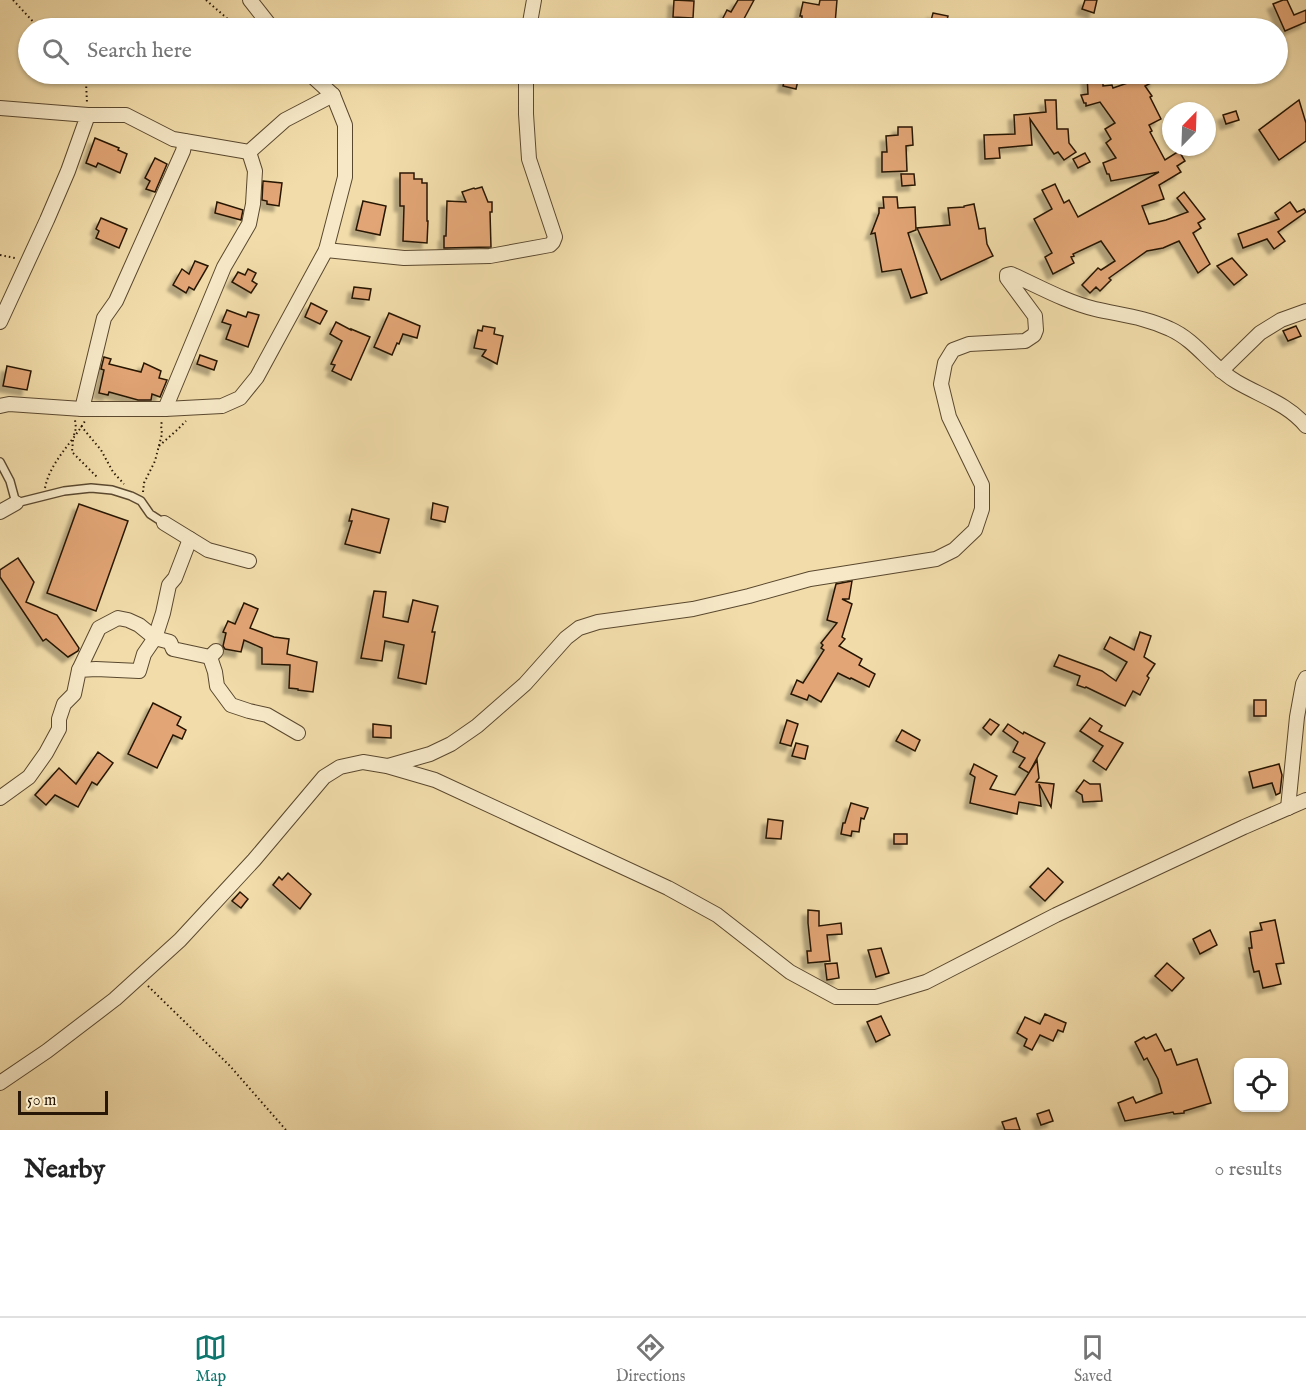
<!DOCTYPE html>
<html lang="en">
<head>
<meta charset="utf-8">
<style>
  :root { --surface:#fff; --page:#f2f2f2; --text:#222; --muted:#767676; --line:#e0e0e0; --accent:#0f766e }
  body { margin:0; font-family:"IM FELL English",serif; background:var(--page); color:var(--text) }
  .controls { position:absolute; right:18px; bottom:18px; display:grid; overflow:hidden; border-radius:12px; box-shadow:0 2px 4px #0004 }
  .controls button { width:54px; height:54px; display:grid; place-items:center; padding:0; border:0; border-bottom:2px solid var(--line); background:var(--surface); color:var(--text); font:30px sans-serif }
  .compass { position:absolute; left:1162px; top:102px; width:54px; height:54px; border-radius:50%; background:var(--surface); box-shadow:0 2px 4px #0004; rotate:23deg }
  .scale { position:absolute; left:18px; bottom:15px; width:90px; box-sizing:border-box; padding-left:6px; border:3px solid #281606; border-top:0; font-size:16px; line-height:21px; white-space:nowrap; color:#281606; -webkit-text-stroke:4px #f7e9c8; paint-order:stroke }
  .list { margin:0; padding:0; list-style:none }
  h2 { display:flex; justify-content:space-between; align-items:center; height:78px; margin:0; padding:0 24px; font-size:26px }
  h2 small { font-size:20px; font-weight:400; color:var(--muted) }
  .icon { flex:none; width:33px; height:33px; fill:none; stroke:currentColor; stroke-width:2; stroke-linecap:round; stroke-linejoin:round }
  .map { position:relative; flex:none; width:1306px; height:1130px; overflow:hidden }
  .search { position:absolute; background:var(--surface); box-shadow:0 2px 4px #0004; left:18px; right:18px; top:18px; height:66px; display:flex; align-items:center; gap:15px; box-sizing:border-box; padding:0 21px; border-radius:33px; color:var(--muted); font-size:22px }
  .sheet { height:186px; background:var(--surface) }
  nav { display:flex; justify-content:space-around; align-items:center; box-sizing:border-box; height:84px; border-top:2px solid var(--line); background:var(--surface); font-size:16px; color:var(--muted) }
  nav a { display:grid; justify-items:center; gap:3px }
  nav .on { color:var(--accent) }
  .map>svg:first-child { display:block }
  .building { fill:#e2a575; stroke:#281606; stroke-width:1.5; filter:url(#shadow) }
  .lines { fill:none; stroke-linecap:round; stroke-linejoin:round }
  .service-casing { stroke:#5a482f; stroke-width:10 }
  .minor-casing { stroke:#5a482f; stroke-width:16 }
  .path { stroke:#281606; stroke-width:2; stroke-dasharray:1.5 3; stroke-linecap:butt }
  .service { stroke:#f7e9c8; stroke-width:7 }
  .minor { stroke:#f7e9c8; stroke-width:14 }
</style>
</head>
<body>
<div class="map">
<svg width="1306" height="1130" viewBox="0 0 1306 1130">
  <defs>
    <filter id="shadow"><feDropShadow dx="-5.5" dy="5.5" stdDeviation="1.5" flood-color="#0004"/></filter>
  </defs>
  <rect width="100%" height="100%" fill="#f2ddaa"/>
  <filter id="stains"><feTurbulence type="fractalNoise" baseFrequency=".00333" numOctaves="4"/><feColorMatrix values="0 0 0 0 .2 0 0 0 0 .09 0 0 0 0 .02 0 0 0 .5 -.17"/></filter>
  <radialGradient id="worn" r=".72"><stop offset=".6" stop-color="#630" stop-opacity="0"/><stop offset="1" stop-color="#630" stop-opacity=".3"/></radialGradient>
  <g class="building">
    <polygon points="674,0 694,1 693,18 673,17"/>
    <polygon points="738,0 754,0 739,28 718,28 727,10 731,12"/>
    <polygon points="820,0 837,0 835,24 820,23 820,25 802,22 802,16 800,16 803,2 819,5"/>
    <polygon points="1085,0 1097,0 1094,13 1082,9"/>
    <polygon points="1283,0 1287,0 1294,15 1306,10 1306,22 1285,31 1273,4"/>
    <polygon points="933,13 948,16 945,28 929,28"/>
    <polygon points="786,74 799,76 796,89 783,86"/>
    <polygon points="1087,74 1103,74 1103,86 1112,85 1113,88 1139,79 1138,77 1145,74 1151,74 1155,81 1145,86 1152,96 1150,97 1161,119 1149,125 1152,131 1150,132 1165,160 1179,151 1185,161 1177,166 1181,172 1159,185 1164,199 1142,206 1149,224 1166,220 1188,212 1177,198 1184,192 1205,219 1198,223 1201,228 1193,233 1210,264 1198,273 1179,241 1163,248 1147,251 1109,278 1111,280 1100,291 1096,287 1090,293 1082,285 1098,268 1101,270 1115,261 1101,241 1073,254 1074,256 1071,257 1074,263 1053,274 1045,257 1052,253 1034,219 1052,209 1042,190 1055,184 1064,203 1069,200 1078,217 1159,172 1111,181 1109,174 1107,174 1103,163 1116,158 1106,143 1111,139 1105,129 1115,123 1100,102 1086,106 1086,103 1084,103 1081,95 1088,94"/>
    <polygon points="1045,100 1056,100 1057,129 1068,129 1069,143 1076,152 1064,160 1058,152 1054,154 1030,119 1032,145 999,148 1000,158 985,159 984,135 1015,134 1014,115 1046,112"/>
    <polygon points="1299,100 1306,123 1306,141 1279,160 1259,130"/>
    <polygon points="1236,111 1239,120 1226,124 1223,115"/>
    <polygon points="898,127 912,127 913,145 906,146 907,171 882,172 882,152 887,152 886,136 898,135"/>
    <polygon points="95,138 119,148 118,150 127,154 120,173 98,163 96,167 86,163"/>
    <polygon points="1085,153 1090,162 1078,168 1073,159"/>
    <polygon points="155,158 167,164 155,192 146,189 150,181 145,178"/>
    <polygon points="400,173 414,173 414,179 422,179 422,183 427,183 427,221 428,221 427,243 403,241 404,206 400,206"/>
    <polygon points="901,174 914,174 915,185 902,186"/>
    <polygon points="263,181 282,183 279,206 267,204 267,201 262,200"/>
    <polygon points="482,187 488,202 492,202 492,212 490,212 491,247 444,248 444,236 446,236 447,201 466,202 462,192 474,188 475,189"/>
    <polygon points="883,197 897,197 898,208 915,207 916,230 908,233 927,293 911,298 901,269 882,272 875,233 871,234 879,213 879,208 884,208"/>
    <polygon points="363,201 386,206 380,235 356,230"/>
    <polygon points="217,202 243,210 241,220 215,213"/>
    <polygon points="1290,202 1297,212 1304,209 1306,212 1278,232 1285,241 1274,249 1267,239 1243,248 1238,234 1279,219 1275,213"/>
    <polygon points="974,204 979,229 985,228 987,244 993,256 941,280 917,228 950,225 948,208 964,207 964,206"/>
    <polygon points="101,218 127,229 119,248 96,238 99,231 96,229"/>
    <polygon points="1232,258 1247,275 1234,285 1217,266"/>
    <polygon points="195,261 208,266 194,290 189,287 186,293 173,285 182,269 189,274"/>
    <polygon points="248,269 256,273 252,281 257,284 251,293 232,282 238,272 245,275"/>
    <polygon points="354,287 371,289 369,300 352,298"/>
    <polygon points="311,303 327,311 320,324 305,317"/>
    <polygon points="227,310 246,317 248,312 259,315 248,347 226,339 231,325 222,322"/>
    <polygon points="389,313 420,326 417,338 403,334 399,344 397,343 392,355 374,347"/>
    <polygon points="336,322 351,330 351,329 370,337 351,380 332,371 335,365 331,364 342,341 330,334"/>
    <polygon points="483,326 495,328 494,334 503,336 497,364 482,356 486,350 474,348 478,330 482,331"/>
    <polygon points="1296,326 1301,336 1288,341 1283,331"/>
    <polygon points="200,355 217,361 214,370 197,364"/>
    <polygon points="104,357 111,359 109,364 141,372 144,363 161,371 159,378 167,380 160,397 152,394 151,400 138,400 109,392 108,395 99,393 104,370 101,369"/>
    <polygon points="7,366 31,371 27,390 3,386"/>
    <polygon points="433,503 448,507 445,522 431,519"/>
    <polygon points="79,504 128,521 96,611 47,593"/>
    <polygon points="352,509 389,519 380,553 345,544 352,521 349,521"/>
    <polygon points="18,558 34,582 26,602 57,615 79,648 78,651 68,657 46,639 43,641 0,577 0,570"/>
    <polygon points="852,581 849,599 842,599 852,604 842,637 845,639 839,646 862,659 859,665 875,674 869,687 851,678 850,679 838,673 821,702 809,695 807,700 791,694 797,680 803,683 824,650 821,648 823,645 821,643 837,623 827,620 836,584"/>
    <polygon points="374,591 386,592 383,617 408,622 413,600 438,606 432,632 435,632 426,684 398,678 404,645 385,641 382,661 361,658"/>
    <polygon points="244,603 258,609 250,628 274,637 289,639 287,654 317,662 313,692 298,690 298,689 289,688 290,665 262,664 262,648 244,640 241,652 225,649 223,646 226,633 223,632 228,621 235,624"/>
    <polygon points="1140,632 1151,636 1144,657 1155,664 1147,676 1149,678 1140,695 1133,691 1125,706 1086,687 1085,688 1077,685 1080,676 1054,666 1059,655 1102,671 1116,681 1127,662 1104,649 1110,637 1134,650"/>
    <rect x="1254" y="700" width="12" height="16"/>
    <polygon points="153,703 181,717 177,725 186,730 182,739 173,735 157,768 128,754"/>
    <polygon points="1090,718 1102,726 1099,731 1123,743 1106,770 1093,761 1103,746 1080,731"/>
    <polygon points="990,719 999,725 991,735 983,728"/>
    <polygon points="787,720 798,724 791,746 780,743"/>
    <polygon points="373,724 391,726 391,738 373,737"/>
    <polygon points="1008,724 1023,734 1024,732 1045,743 1029,773 1019,767 1025,758 1013,752 1018,742 1003,731"/>
    <polygon points="902,730 920,740 915,751 896,741"/>
    <polygon points="796,743 808,746 805,759 792,756"/>
    <polygon points="98,752 113,763 97,785 92,782 78,807 55,795 46,805 35,795 59,768 76,784"/>
    <polygon points="1037,760 1039,778 1036,782 1054,784 1051,807 1039,784 1041,806 1019,802 1017,814 970,803 975,777 970,774 974,764 997,776 990,789 1015,795"/>
    <polygon points="1279,764 1282,775 1280,793 1276,795 1272,783 1253,788 1249,772"/>
    <polygon points="1084,780 1090,784 1100,784 1102,801 1083,802 1082,795 1076,791"/>
    <polygon points="851,803 868,808 864,819 861,818 859,832 852,831 851,836 841,834 843,823 845,823"/>
    <polygon points="768,819 783,821 781,839 766,838"/>
    <rect x="894" y="834" width="13" height="10"/>
    <polygon points="1048,868 1063,882 1045,901 1030,887"/>
    <polygon points="288,873 311,894 300,909 273,885 279,877 282,880"/>
    <polygon points="240,892 248,899 241,908 232,901"/>
    <polygon points="808,910 819,911 819,926 841,923 842,934 827,935 830,961 808,963 807,951 811,951 808,923"/>
    <polygon points="1275,920 1284,963 1276,964 1281,984 1263,988 1259,971 1254,972 1252,964 1249,948 1252,948 1250,932 1262,930 1260,923"/>
    <polygon points="1210,930 1217,945 1200,954 1193,939"/>
    <polygon points="881,948 889,973 876,977 868,950"/>
    <polygon points="837,963 839,978 827,980 825,964"/>
    <polygon points="1167,963 1184,978 1172,991 1155,976"/>
    <polygon points="1045,1014 1066,1023 1063,1032 1058,1030 1053,1041 1040,1035 1032,1050 1024,1046 1027,1039 1017,1033 1025,1017 1040,1024"/>
    <polygon points="881,1016 890,1035 876,1042 867,1022"/>
    <polygon points="1156,1034 1165,1051 1171,1049 1177,1065 1197,1059 1211,1103 1184,1111 1184,1113 1174,1114 1173,1112 1125,1121 1118,1103 1133,1097 1136,1103 1162,1093 1158,1079 1147,1058 1144,1060 1135,1042 1144,1037 1146,1039"/>
    <polygon points="1049,1110 1053,1121 1041,1125 1037,1114"/>
    <polygon points="1016,1118 1020,1130 1005,1130 1002,1122"/>
  </g>
  <g class="lines">
    <g class="service-casing">
      <polyline id="service" points="0,462 10,481 16,503 64,491 91,488 112,490 131,496 141,501 150,514 164,523"/>
    </g>
    <g class="minor-casing">
      <g id="minor">
        <polyline points="250,0 272,28"/>
        <polyline points="529,28 534,0"/>
        <polyline points="0,108 88,115 68,171 47,220 0,322"/>
        <polyline points="88,115 126,115 173,139 249,152 285,120 333,95"/>
        <polyline points="326,250 404,258 490,256 550,245 553,242 555,237 529,159 526,114 526,74"/>
        <polyline points="1221,371 1260,333 1281,320 1306,311"/>
        <polyline points="0,406 9,404 82,409 165,409 222,406 240,398 257,377 326,250 345,177 345,125 333,95 310,74"/>
        <polyline points="82,409 104,318 116,301 183,151 185,141"/>
        <polyline points="165,409 224,267 249,224 253,204 255,171 249,152"/>
        <polyline points="0,512 16,503"/>
        <polyline points="164,523 208,550 249,561"/>
        <polyline points="210,657 215,672 217,686 231,705 249,711 267,715 298,733"/>
        <polyline points="79,670 99,628 118,618 128,620 139,625 155,638 170,642 173,649 210,657 216,651"/>
        <path d="M388 766 430 754 451 744 477 726 525 684 566 638 579 628 598 622 693 609 749 596 810 579 936 559 954 550 975 530 982 509V485L949 417 941 384 945 363 953 350 969 344 1025 341 1034 335 1036 330 1035 316 1007 278V275L1011 274C1038 286 1066 302 1095 309 1121 315 1145 317 1170 329 1197 341 1212 368 1237 382 1261 396 1288 404 1306 426"/>
        <polyline points="0,798 29,777 46,753 59,729 59,719 64,704 74,694 79,670 96,669 139,671 144,654 155,638 163,613 169,585 175,578 190,539"/>
        <polyline points="1288,808 1297,717 1303,684 1306,678"/>
        <polyline points="0,1083 47,1051 115,999 180,940 254,860 324,777 340,767 363,762 387,766 435,780 668,888 717,915 790,972 836,997 876,997 926,982 1056,915 1244,827 1306,800"/>
      </g>
    </g>
    <g class="path">
      <polyline points="13,0 39,28"/>
      <polyline points="206,0 238,28"/>
      <polyline points="82,74 86,82 87,103"/>
      <polyline points="0,255 15,258"/>
      <polyline points="81,426 101,450 113,472 124,484"/>
      <polyline points="74,435 76,428 75,420"/>
      <polyline points="73,440 72,452 98,478"/>
      <polyline points="159,446 176,431 186,421"/>
      <path d="M45 488C50 462 72 443 85 421"/>
      <polyline points="143,492 144,483 155,461 162,434 161,425 162,421"/>
      <polyline points="148,986 230,1066 286,1130"/>
    </g>
    <use href="#service" class="service"/>
    <use href="#minor" class="minor"/>
  </g>
  <rect width="100%" height="100%" filter="url(#stains)"/>
  <rect width="100%" height="100%" fill="url(#worn)"/>
</svg>
<div class="controls">
<button><svg class="icon" aria-label="locate" viewBox="0 0 24 24"><circle cx="12" cy="12" r="6"/><path d="M12 2v4M12 18v4M2 12h4M18 12h4"/></svg></button>
</div>
<svg class="compass" viewBox="-18 -18 36 36"><path d="M0-13l5 13h-10z" fill="#e53935"/><path d="M0 13l5-13h-10z" fill="#767676"/></svg>
<div class="scale">50 m</div>
<div class="search"><svg class="icon" aria-label="search" viewBox="0 0 24 24"><circle cx="10" cy="10" r="6"/><path d="M15 15l6 6"/></svg>Search here</div>
</div>
<section class="sheet">
<h2>Nearby<small>0 results</small></h2>
<ul class="list">
</ul>
</section>
<nav>
<a class="on"><svg class="icon" aria-label="map" viewBox="0 0 24 24"><path d="M3 6l6-2 6 2 6-2v14l-6 2-6-2-6 2zM9 4v14M15 6v14"/></svg>Map</a>
<a><svg class="icon" aria-label="directions" viewBox="0 0 24 24"><path d="M12 3l9 9-9 9-9-9zM9 14v-3h6M13 9l2 2-2 2"/></svg>Directions</a>
<a><svg class="icon" aria-label="saved" viewBox="0 0 24 24"><path d="M7 4h10v16l-5-4-5 4z"/></svg>Saved</a>
</nav>
</body>
</html>
